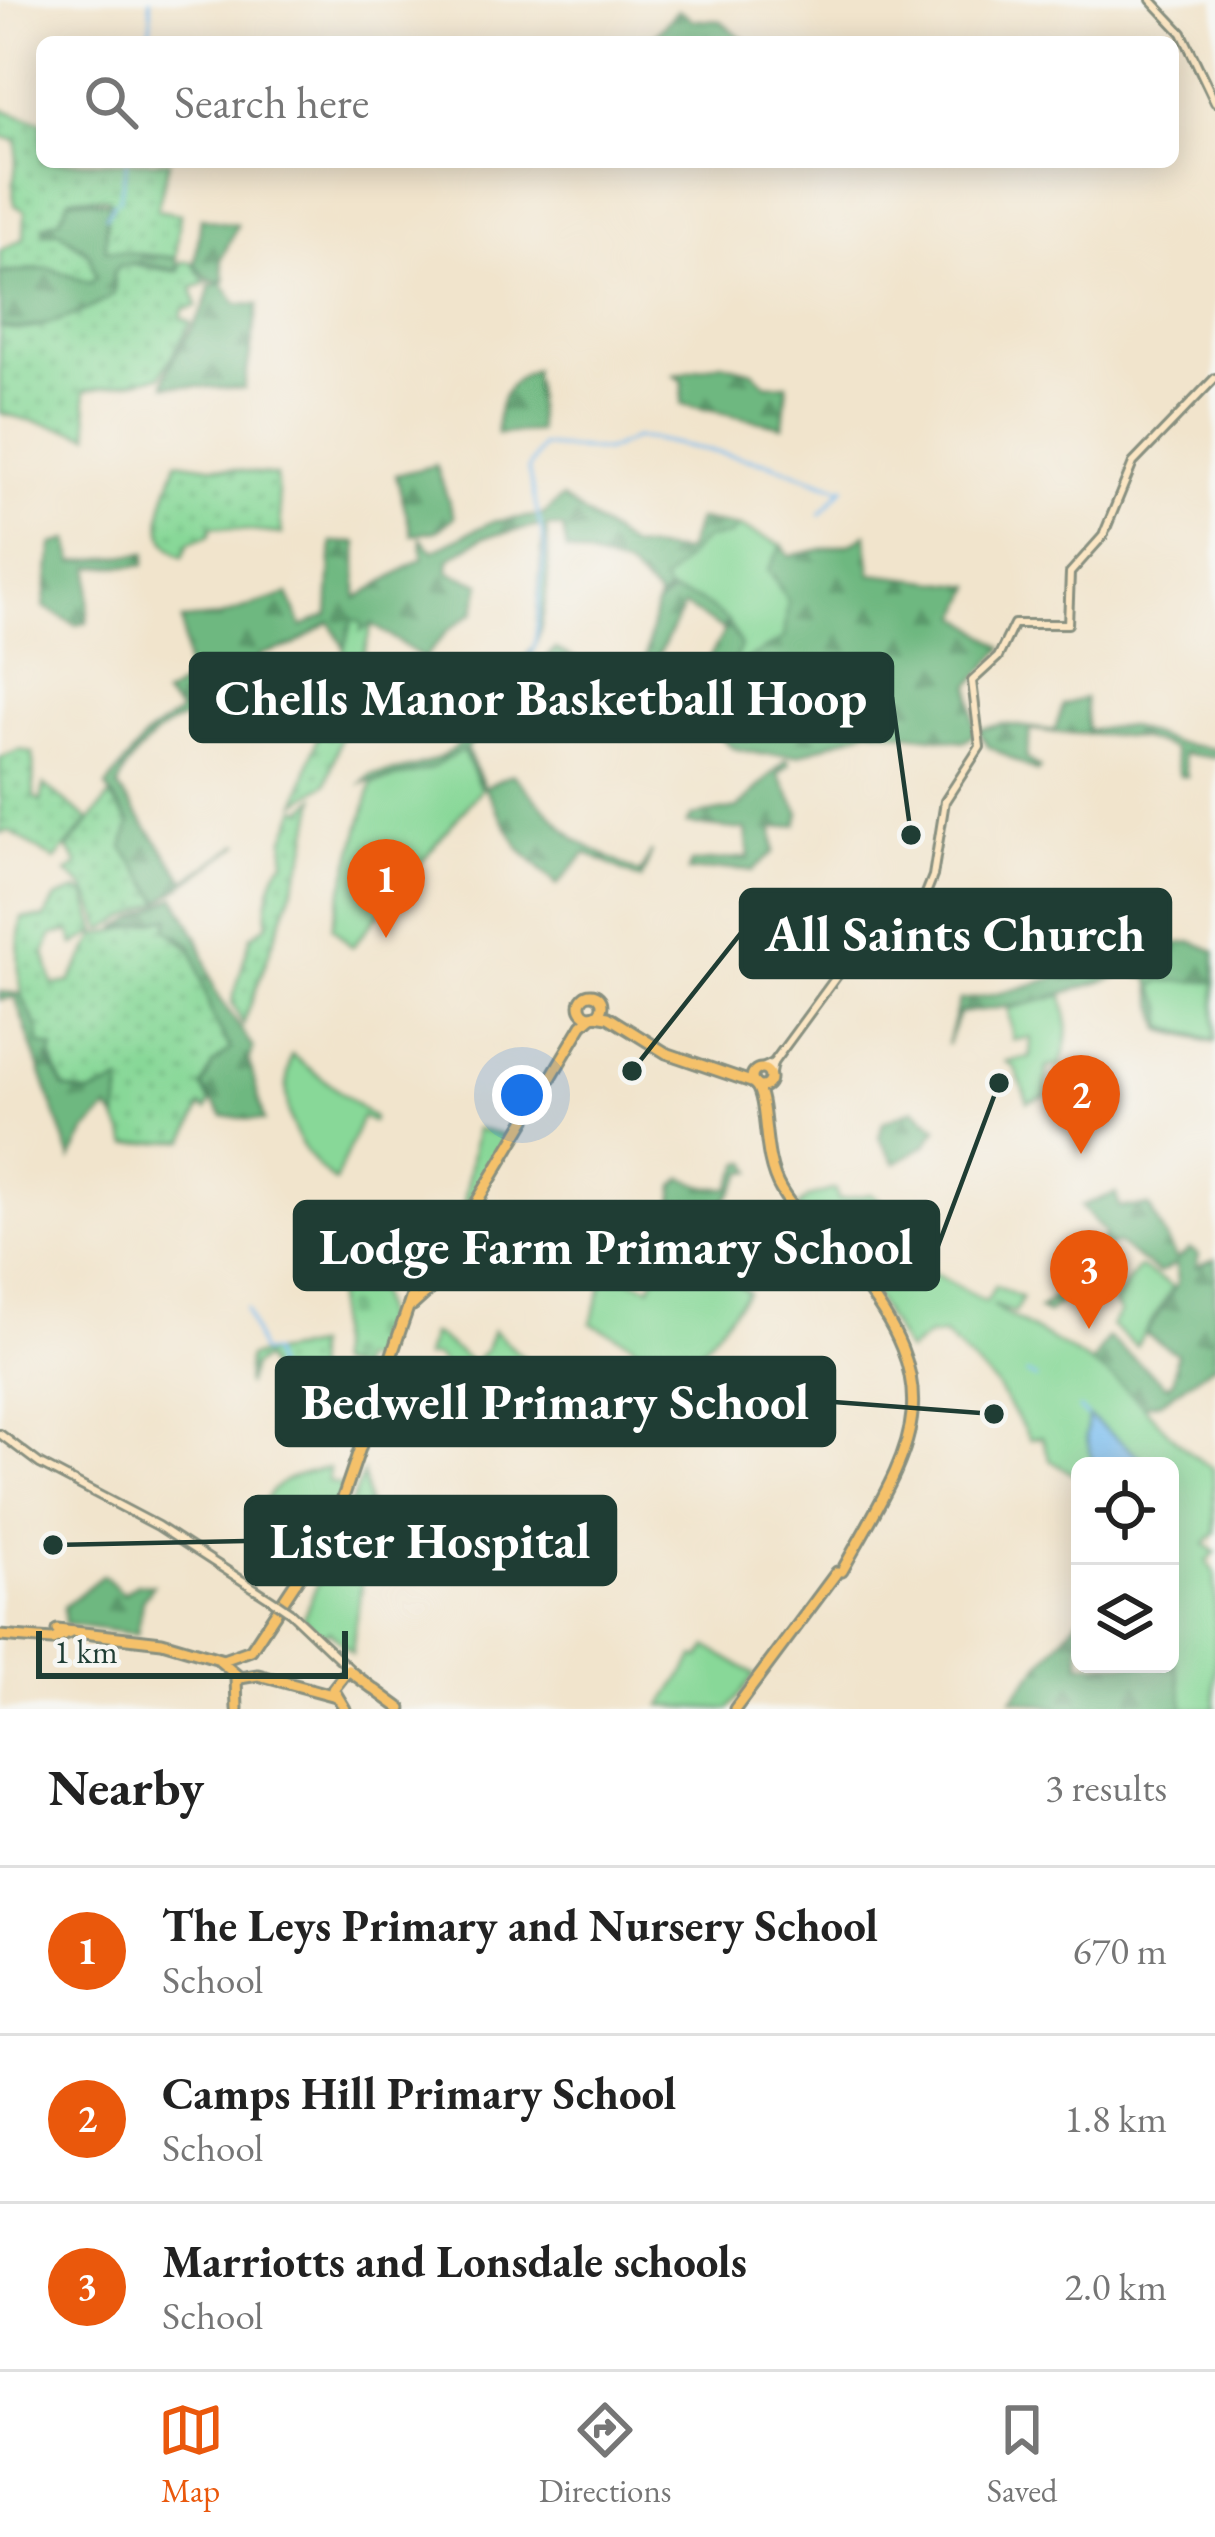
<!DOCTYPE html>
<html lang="en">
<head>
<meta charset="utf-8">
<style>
  :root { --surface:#fff; --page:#f2f2f2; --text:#222; --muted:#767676; --line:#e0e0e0; --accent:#ea580c }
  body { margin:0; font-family:"EB Garamond",serif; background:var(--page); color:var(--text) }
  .controls { position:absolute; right:36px; bottom:36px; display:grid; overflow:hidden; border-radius:18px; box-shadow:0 6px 30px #0003 }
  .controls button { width:108px; height:108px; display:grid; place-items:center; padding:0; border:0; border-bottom:3px solid var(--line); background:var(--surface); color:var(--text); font:60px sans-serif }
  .scale { position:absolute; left:36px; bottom:30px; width:312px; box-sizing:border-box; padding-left:12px; border:6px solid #1f3d34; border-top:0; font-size:33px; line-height:42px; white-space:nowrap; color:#1f3d34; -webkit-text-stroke:9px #f6f6f2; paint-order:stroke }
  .you { position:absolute; left:522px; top:1095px; width:42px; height:42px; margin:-30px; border:9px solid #fff; border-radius:50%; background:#1a73e8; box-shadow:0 0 0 18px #1a73e833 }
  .badge { display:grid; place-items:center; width:78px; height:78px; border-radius:50%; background:var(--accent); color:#fff; font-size:39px; font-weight:700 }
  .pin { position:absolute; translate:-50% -99px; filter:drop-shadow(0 3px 6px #0008) }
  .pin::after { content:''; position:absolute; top:63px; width:42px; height:36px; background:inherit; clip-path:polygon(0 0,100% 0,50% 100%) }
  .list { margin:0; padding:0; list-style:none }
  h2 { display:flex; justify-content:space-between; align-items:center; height:156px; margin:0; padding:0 48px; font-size:51px }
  h2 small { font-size:39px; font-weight:400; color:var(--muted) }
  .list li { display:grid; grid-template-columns:78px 1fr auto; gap:36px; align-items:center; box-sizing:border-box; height:168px; padding:0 48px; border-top:3px solid var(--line) }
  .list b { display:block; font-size:45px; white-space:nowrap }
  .list p { margin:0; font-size:39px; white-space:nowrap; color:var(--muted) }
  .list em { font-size:39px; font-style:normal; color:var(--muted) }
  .icon { flex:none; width:66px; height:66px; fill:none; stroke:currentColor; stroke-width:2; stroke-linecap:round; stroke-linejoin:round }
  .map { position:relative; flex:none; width:1215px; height:1709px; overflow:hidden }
  .search { position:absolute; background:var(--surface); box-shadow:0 6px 30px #0003; left:36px; right:36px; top:36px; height:132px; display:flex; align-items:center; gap:30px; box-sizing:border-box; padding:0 42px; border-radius:18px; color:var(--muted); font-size:45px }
  .sheet { height:660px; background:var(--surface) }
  nav { display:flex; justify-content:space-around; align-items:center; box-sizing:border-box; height:168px; border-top:3px solid var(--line); background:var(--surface); font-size:33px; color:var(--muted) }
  nav a { display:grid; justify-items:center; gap:6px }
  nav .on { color:var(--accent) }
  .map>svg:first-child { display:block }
  .grass { fill:url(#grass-dots); stroke:#548a66; stroke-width:3 }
  .forest { fill:url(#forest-firs); stroke:#467a5a; stroke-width:3 }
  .cemetery { fill:url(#cemetery-stones); stroke:#548a66; stroke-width:3 }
  .park { fill:#88d898; stroke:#548a66; stroke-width:3 }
  .water { fill:#79bdf0; stroke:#4c7d92; stroke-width:3 }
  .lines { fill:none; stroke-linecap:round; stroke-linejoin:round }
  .stream { stroke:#79bdf0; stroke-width:3 }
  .secondary-casing { stroke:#889080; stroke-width:12 }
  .primary-casing { stroke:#889080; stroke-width:15 }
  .secondary { stroke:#fbe6c4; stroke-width:6 }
  .primary { stroke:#f5c16b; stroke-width:9 }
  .secondary-bridge-casing { stroke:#889080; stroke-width:12; stroke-linecap:butt }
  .secondary-bridge { stroke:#fbe6c4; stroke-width:6 }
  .leader { fill:none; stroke:#1f3d34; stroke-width:4.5 }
  .callout-dot { fill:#1f3d34; stroke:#f6f6f2; stroke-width:4.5 }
  .callout { fill:#1f3d34; stroke:#1f3d34; stroke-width:4.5 }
  .callout-label { font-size:51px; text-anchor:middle; font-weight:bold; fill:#fff }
</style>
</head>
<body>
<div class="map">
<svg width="1215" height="1709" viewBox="0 0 1215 1709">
  <defs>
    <pattern id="grass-dots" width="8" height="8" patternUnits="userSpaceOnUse" patternTransform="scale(3)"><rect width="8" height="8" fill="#88d898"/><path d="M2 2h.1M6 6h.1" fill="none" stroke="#75ba84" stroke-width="1.8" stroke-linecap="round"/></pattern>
    <pattern id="forest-firs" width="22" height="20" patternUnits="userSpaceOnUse" patternTransform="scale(3)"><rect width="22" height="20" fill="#6eb880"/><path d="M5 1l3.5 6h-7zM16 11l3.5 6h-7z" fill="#5a976a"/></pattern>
    <pattern id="cemetery-stones" width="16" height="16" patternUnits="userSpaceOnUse" patternTransform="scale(3)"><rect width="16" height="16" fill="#88d898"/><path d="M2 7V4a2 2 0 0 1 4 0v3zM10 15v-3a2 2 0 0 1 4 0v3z" fill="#75ba84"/></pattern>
  </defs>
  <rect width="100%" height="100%" fill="#f6f6f2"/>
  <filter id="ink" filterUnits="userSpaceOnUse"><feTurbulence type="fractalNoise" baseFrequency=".00833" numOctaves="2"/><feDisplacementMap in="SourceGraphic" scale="24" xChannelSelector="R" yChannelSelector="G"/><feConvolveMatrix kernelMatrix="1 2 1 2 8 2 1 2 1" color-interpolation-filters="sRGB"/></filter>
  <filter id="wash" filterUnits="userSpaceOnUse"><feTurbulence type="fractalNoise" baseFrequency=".004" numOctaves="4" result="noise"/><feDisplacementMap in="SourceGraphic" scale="48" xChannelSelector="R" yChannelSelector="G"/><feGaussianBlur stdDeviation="2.7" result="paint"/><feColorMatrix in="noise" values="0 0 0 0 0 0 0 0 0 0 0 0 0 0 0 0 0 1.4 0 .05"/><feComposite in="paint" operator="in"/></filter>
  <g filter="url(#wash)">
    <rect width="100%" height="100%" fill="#f1e4cc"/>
    <g class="grass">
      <path d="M0 109 42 122V162H169L157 210 180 214 176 258 105 250 109 198 75 197 60 219 44 226 45 232 58 231 89 254 96 278 91 283 39 268 0 274V251L24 238 25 211 15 205C10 183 19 165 17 141L0 136Z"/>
      <path d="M181 262H192L206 283 192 288 197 306 183 310 181 318 191 323 160 376 84 391 90 435 0 413V326C38 340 82 306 115 288L113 273 119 266C140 262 158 271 179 271Z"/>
      <path d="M177 461 276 476 282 534 211 527 210 535 189 543 183 557C143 534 167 497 177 461Z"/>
      <polygon points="332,690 351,703 327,783 297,803"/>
      <polygon points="20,750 33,753 34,797 41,802 44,785 89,820 55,860 9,831 0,833 0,758"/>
      <polygon points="110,796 130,823 124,848 161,901 103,930 86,889 67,873 78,864 68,849"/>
      <path d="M316 798 305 854 243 1025 232 1002 251 936 268 924C263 907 274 868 284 862L285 838 297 808 303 810Z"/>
      <path d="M77 890 85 893 97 932 74 945 70 931 52 935 45 953 53 985 70 982 96 936 172 917 167 929 197 955 212 1016 231 1050 213 1064 202 1087 210 1103 206 1110 201 1106 186 1140 128 1145 117 1120 121 1083 90 1094 64 1088 50 1054 39 1044C38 1025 27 1014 23 997 17 974 17 941 22 918H45L56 898Z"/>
      <polygon points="314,1346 313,1384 330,1406 293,1424 264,1359 252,1366 246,1386 248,1357"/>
    </g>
    <g class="forest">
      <polygon points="678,10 693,20 721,21 747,42 649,42"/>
      <path d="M70 198 113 203 106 213V250L176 258 179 271 137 263 119 266 113 273 114 294C92 312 27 336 0 326V274L49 268 90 283 96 278 89 253 59 231 45 233 43 226 60 219Z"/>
      <polygon points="201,218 237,225 221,260 225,281 210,281 195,265"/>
      <path d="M222 283 237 304 258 305 244 389 165 385C162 360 208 319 210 286Z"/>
      <polygon points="721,363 753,371 767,385 787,384 783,426 682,404 683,381 674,375"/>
      <path d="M534 370 538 431 497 434C496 404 506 380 534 370Z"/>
      <polygon points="436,465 454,517 437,531 412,535 396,475"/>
      <path d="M562 498 630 547 686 552 698 520 739 527 729 537 698 545 666 586 670 589 658 604V596L626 567 567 550 563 528 546 526C552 578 545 649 513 687L519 664 535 646 543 537 540 526 483 537 449 559 448 572 481 584 474 612 447 631 424 659 372 624 361 632 349 627 345 650 330 622 294 645 259 655 265 676 259 721 203 725 187 675 182 620 218 617 288 594 302 627 328 615 332 542 357 543V598L423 558 421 539 433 551 491 522 543 515Z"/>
      <polygon points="866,534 871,574 973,586 960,616 1003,648 970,685 975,734 963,741 869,729 799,755 760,754 733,748 676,698 687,696 728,625 741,646 714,706 728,711 767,570 782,545 790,556 852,543"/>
      <polygon points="69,540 74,562 146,553 144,565 91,567 87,622 76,625 44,607 53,544"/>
      <polygon points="671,593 699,600 728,621 722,629 684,606 650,671 644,664 656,606"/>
      <path d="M556 649 583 662 565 698H509L466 749 485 787 512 774 576 840 640 874 652 851 641 880 586 853 557 885 520 849 462 750 430 769 362 783 370 775C449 764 456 752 507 694H537L546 685 548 655Z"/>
      <path d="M185 682 199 723 187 718C161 723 124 762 118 788L186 881 241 843 161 901 123 848 130 822 106 787 146 736 180 712 164 696Z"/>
      <path d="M1085 698 1087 730 1128 726 1175 743 1215 749V758L1182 753 1187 776H1180L1173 749C1124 727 1083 739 1031 729L1026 758 1040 768 1037 772 988 746 978 730 1003 724 1055 731 1063 705Z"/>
      <path d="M787 759 790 764 778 774 800 813 797 825 773 828 774 852 752 871C737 866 707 871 688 871L691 863 749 857 746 830 687 824 692 816 738 808Z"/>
      <polygon points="175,897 199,940 215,991 253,1048 249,1060 264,1121 223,1116 202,1087 213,1064 231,1049 212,1016 191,945 166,929 170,918 116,929"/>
      <path d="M1193 942 1215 951V982L1160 981 1165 1027 1195 1033 1215 1043 1162 1030 1149 977H1141L1139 970 1028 1004 959 1013 947 1045 959 1000C1039 992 1109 951 1193 942Z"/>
      <polygon points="0,992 21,994 38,1029 39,1044 54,1048 50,1061 64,1088 90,1094 121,1082 117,1120 109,1109 86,1131 71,1159 15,997 0,1000"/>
      <polygon points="914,1109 937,1128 926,1145 895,1163 879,1138 883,1122"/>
      <path d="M748 1162 753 1171 744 1172C727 1205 711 1220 671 1222L675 1186 683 1178 710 1188H730L742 1163Z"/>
      <polygon points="1116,1193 1119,1207 1149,1206 1177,1260 1190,1249 1199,1255 1196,1267 1215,1259 1215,1364 1161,1402 1138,1406 1092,1363 1108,1338 1167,1386 1173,1381 1177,1354 1146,1334 1177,1284 1176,1264 1159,1273 1118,1244 1110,1245 1080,1284 1047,1314 1039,1309 1074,1280 1105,1234 1081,1206"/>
      <polygon points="103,1575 123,1594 137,1584 153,1585 142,1600 137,1634 65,1624 64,1607"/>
      <polygon points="1080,1617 1080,1664 1170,1664 1170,1634 1185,1709 1064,1709 1012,1699"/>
    </g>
    <polygon class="cemetery" points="337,1223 378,1291 383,1320 374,1362 359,1359 357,1370 335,1364 336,1280 308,1242"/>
    <g class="park">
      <polygon points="739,527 782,545 768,570 788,601 784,638 746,660 728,712 714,706 741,646 728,621 699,600 669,592 663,583 704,539 729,536"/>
      <polygon points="353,619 362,623 361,631 372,624 358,674 364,706 333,687"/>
      <polygon points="462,750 481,789 352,947 332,927 372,784 430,769"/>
      <polygon points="1160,981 1215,982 1215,1040 1164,1027 1164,1006 1153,987"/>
      <path d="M1063 995C1069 1023 1070 1039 1060 1066L1047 1067 1046 1096 1028 1102 1015 1068 1007 1062 1030 1057 1031 1038 1013 1040 1008 1009Z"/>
      <path d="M292 1055 374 1118 372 1122 362 1117 335 1182C294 1148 277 1106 292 1055Z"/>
      <polygon points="476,1129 512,1138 463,1210"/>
      <path d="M835 1189 838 1200 871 1194 901 1214 892 1228 905 1246 920 1255 924 1268 986 1302 995 1286 1022 1298 1015 1313 992 1305C1032 1331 1077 1351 1115 1380 1152 1408 1171 1446 1213 1468L1215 1533 1205 1544 1215 1552 1207 1562 1215 1574V1709H1185L1170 1634V1466H1080V1478L1050 1460 1042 1437 1030 1439 996 1385 944 1335 928 1336 907 1352 872 1292 797 1208 808 1197Z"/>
      <polygon points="670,1231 748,1292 675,1382 630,1342 591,1323 606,1272 651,1287"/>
      <polygon points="1139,1267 1173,1287 1136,1346 1111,1326 1120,1313 1113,1303"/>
      <polygon points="493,1330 565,1396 553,1411 504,1360 479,1386 479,1414 456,1404 466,1373 455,1366 450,1372 435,1356 425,1357 431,1334 437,1336 473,1363 486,1350"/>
      <path d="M329 1468 328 1482 344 1486 313 1555 294 1554 252 1523C270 1484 287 1474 329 1468Z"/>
      <polygon points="363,1474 370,1521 352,1653 329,1631 321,1636 303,1618"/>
      <polygon points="708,1647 755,1675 729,1709 662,1706 695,1657 700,1659"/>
    </g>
    <polygon class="water" points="1088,1416 1152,1466 1094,1462 1086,1437"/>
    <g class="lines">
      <g class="stream">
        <polyline points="150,0 151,15"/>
        <polyline points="149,42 151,18"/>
        <polyline points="119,200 127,162"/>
        <polyline points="106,216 115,202"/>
        <polyline points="820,515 844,487"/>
        <polyline points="516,678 535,646 545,547 528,470 542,446 606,451 635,438 651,439 769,463 842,489"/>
        <polyline points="246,1309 260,1351"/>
        <polyline points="262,1353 271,1352 275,1374"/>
        <polyline points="1027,1374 1036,1379"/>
        <polyline points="1079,1409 1087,1416"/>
      </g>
    </g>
  </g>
  <g filter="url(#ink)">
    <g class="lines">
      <g class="secondary-casing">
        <g id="secondary">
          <polyline points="1151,0 1182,33 1215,102"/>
          <polyline points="760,1069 773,1063"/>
          <polyline points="770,1078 773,1063 853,954 902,926 921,906 933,876 945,801 980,747 972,681 998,657 1014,624 1068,624 1070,573 1103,536 1133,463 1215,378"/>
          <polyline points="0,1434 40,1464 158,1526 277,1603"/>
          <polyline points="290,1612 351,1670"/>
        </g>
      </g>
      <g class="primary-casing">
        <g id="primary">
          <circle cx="591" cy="1005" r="11"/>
          <polyline points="595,1015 608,1017 666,1053 754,1083"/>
          <circle cx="761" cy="1078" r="9"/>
          <path d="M756 1085C769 1103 761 1157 781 1190 799 1221 831 1244 854 1272 956 1397 907 1453 842 1571"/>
          <polyline points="434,1274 582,1025 592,1016"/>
          <polyline points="413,1305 435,1285 434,1274 427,1269 413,1278 424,1292"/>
          <polyline points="57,1630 162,1642 223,1660 251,1650 334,1524 415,1287"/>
          <polyline points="0,1636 52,1640 69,1633"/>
          <polyline points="221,1662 240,1678 258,1675 336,1696"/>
          <polyline points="236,1677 237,1709"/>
          <polyline points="345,1709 333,1689 348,1670 401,1709"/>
          <polyline points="735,1709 837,1572"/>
        </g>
      </g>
      <use href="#secondary" class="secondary"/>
      <use href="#primary" class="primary"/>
      <g class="secondary-bridge-casing">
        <polyline id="secondary-bridge" points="277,1603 290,1612"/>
      </g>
      <use href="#secondary-bridge" class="secondary-bridge"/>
    </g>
  </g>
  <path class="leader" d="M911 835L892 697M632 1071L741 933M999 1083L938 1246M994 1414L834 1402M53 1545L246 1541"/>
  <g class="callout-dot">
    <circle cx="911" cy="835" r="12"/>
    <circle cx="632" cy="1071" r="12"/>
    <circle cx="999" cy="1083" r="12"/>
    <circle cx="994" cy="1414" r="12"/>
    <circle cx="53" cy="1545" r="12"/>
  </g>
  <g class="callout">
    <rect x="191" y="654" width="701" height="87" rx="12"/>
    <rect x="741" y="890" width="429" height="87" rx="12"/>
    <rect x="295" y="1202" width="643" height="87" rx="12"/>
    <rect x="277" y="1358" width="557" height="87" rx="12"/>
    <rect x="246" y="1497" width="369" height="87" rx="12"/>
  </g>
  <g class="callout-label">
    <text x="541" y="715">Chells Manor Basketball Hoop</text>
    <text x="955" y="951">All Saints Church</text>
    <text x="616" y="1264">Lodge Farm Primary School</text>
    <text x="555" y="1419">Bedwell Primary School</text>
    <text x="430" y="1558">Lister Hospital</text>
  </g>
</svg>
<div class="controls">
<button><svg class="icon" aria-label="locate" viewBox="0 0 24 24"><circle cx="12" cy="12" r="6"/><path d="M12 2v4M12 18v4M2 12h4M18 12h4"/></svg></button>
<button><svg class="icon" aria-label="layers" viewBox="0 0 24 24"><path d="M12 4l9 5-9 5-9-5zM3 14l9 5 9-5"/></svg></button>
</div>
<div class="scale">1 km</div>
<div class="you"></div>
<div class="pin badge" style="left:386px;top:938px">1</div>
<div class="pin badge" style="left:1081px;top:1154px">2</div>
<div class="pin badge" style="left:1089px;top:1329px">3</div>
<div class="search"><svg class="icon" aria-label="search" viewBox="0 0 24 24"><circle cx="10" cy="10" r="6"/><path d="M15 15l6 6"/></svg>Search here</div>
</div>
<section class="sheet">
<h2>Nearby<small>3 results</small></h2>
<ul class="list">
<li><span class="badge">1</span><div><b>The Leys Primary and Nursery School</b><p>School</p></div><em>670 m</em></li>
<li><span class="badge">2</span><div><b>Camps Hill Primary School</b><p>School</p></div><em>1.8 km</em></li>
<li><span class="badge">3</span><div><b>Marriotts and Lonsdale schools</b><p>School</p></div><em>2.0 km</em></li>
</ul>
</section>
<nav>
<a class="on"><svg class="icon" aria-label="map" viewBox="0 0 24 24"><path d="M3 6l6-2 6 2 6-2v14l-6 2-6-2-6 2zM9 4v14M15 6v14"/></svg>Map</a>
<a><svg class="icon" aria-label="directions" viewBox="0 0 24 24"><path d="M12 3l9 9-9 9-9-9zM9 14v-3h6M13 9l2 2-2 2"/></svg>Directions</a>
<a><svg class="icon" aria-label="saved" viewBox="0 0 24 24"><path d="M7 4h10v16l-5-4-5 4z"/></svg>Saved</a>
</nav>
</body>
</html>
